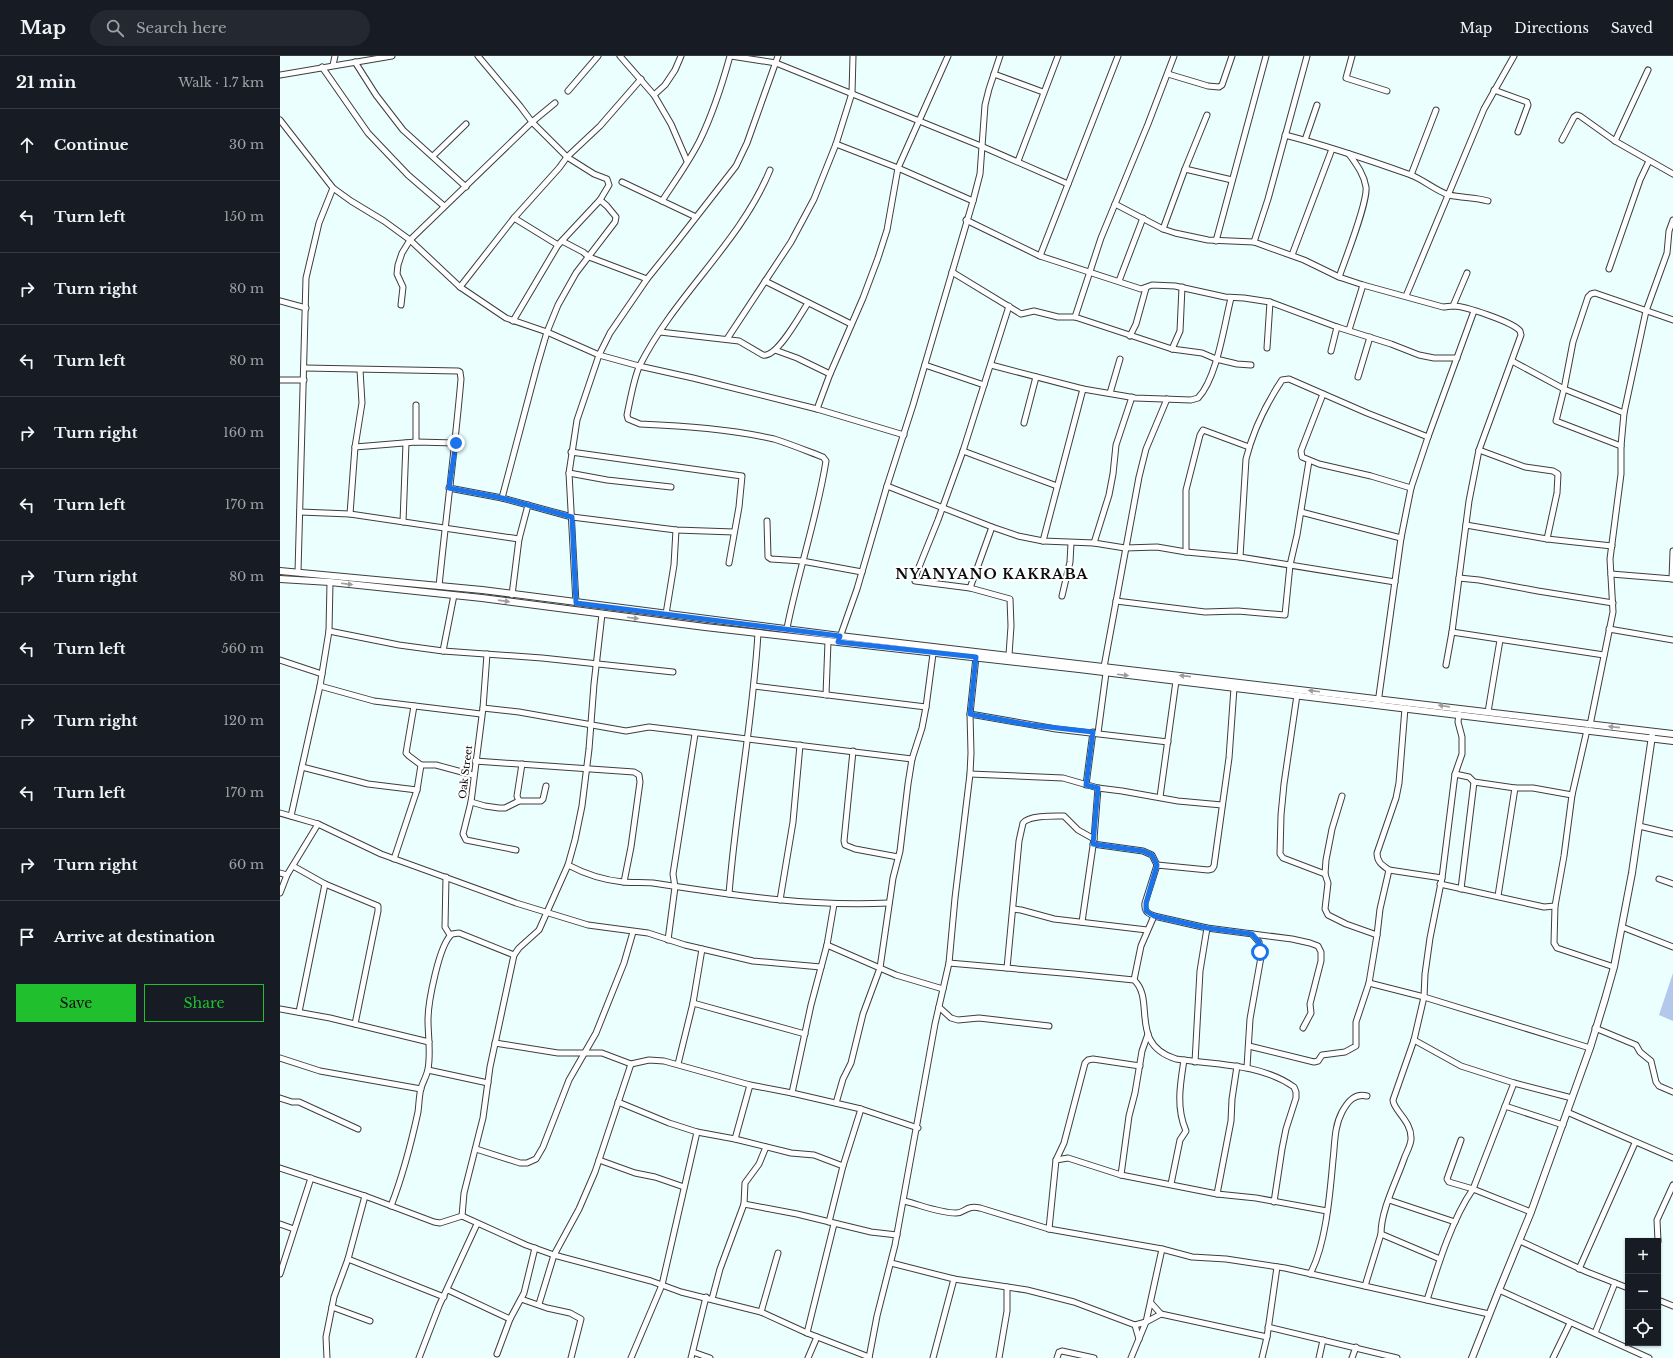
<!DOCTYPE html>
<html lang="en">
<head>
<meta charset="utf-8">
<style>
  :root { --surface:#171b24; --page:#242831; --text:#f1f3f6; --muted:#9ea1a6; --line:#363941; --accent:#20bf2e }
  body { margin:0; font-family:"Libre Baskerville",serif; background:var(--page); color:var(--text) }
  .controls { position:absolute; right:12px; bottom:12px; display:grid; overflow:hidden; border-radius:0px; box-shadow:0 1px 3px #0004 }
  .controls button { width:36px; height:36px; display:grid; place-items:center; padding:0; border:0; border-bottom:1px solid var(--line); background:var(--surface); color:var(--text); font:20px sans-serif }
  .stop { position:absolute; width:12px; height:12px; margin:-9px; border:3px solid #1a73e8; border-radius:50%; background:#fff }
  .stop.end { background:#1a73e8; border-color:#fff; box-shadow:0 1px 4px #0008 }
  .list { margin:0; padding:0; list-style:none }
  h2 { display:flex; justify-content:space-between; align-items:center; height:52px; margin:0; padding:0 16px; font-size:17px }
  h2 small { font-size:13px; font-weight:400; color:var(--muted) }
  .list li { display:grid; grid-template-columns:26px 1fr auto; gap:12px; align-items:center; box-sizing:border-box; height:72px; padding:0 16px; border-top:1px solid var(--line) }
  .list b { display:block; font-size:15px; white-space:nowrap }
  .list em { font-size:13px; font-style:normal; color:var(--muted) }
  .actions { display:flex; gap:8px; padding:12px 16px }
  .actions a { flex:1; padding:9px 0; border:1px solid var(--accent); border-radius:0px; text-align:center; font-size:14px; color:var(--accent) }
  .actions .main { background:var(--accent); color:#111 }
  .icon { flex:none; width:22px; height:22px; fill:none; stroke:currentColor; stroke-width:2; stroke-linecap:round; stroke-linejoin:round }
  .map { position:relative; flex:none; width:1393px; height:1302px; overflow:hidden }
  header { display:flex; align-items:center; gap:24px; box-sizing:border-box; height:56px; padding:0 20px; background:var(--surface); border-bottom:1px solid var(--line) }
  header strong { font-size:19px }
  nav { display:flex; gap:22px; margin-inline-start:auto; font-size:14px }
  .search { width:280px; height:36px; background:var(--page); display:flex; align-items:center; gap:10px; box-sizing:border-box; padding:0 14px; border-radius:22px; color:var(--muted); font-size:15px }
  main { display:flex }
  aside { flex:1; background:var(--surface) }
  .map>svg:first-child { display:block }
  .green { fill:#b3c8ea }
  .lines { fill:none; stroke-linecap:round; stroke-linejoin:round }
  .minor-casing { stroke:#3e3e3e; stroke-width:7 }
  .tertiary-casing { stroke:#3e3e3e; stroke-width:8 }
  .minor { stroke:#fff; stroke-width:5 }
  .tertiary { stroke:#fff; stroke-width:6 }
  .oneway { fill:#9d9d9d }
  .route { stroke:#1a73e8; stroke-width:5 }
  .labels { text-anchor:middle; stroke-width:4; stroke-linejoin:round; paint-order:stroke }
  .street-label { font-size:10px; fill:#0b0b0b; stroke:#fff }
  .district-label { font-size:14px; font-weight:bold; letter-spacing:1px; fill:#0b0b0b; stroke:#fff }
</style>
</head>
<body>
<header>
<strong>Map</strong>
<div class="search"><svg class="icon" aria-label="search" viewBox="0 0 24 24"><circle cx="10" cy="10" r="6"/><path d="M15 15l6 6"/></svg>Search here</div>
<nav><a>Map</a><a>Directions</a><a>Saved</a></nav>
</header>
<main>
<aside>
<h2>21 min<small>Walk · 1.7 km</small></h2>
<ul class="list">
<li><svg class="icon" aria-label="ahead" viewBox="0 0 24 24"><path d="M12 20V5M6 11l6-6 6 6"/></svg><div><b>Continue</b></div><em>30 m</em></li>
<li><svg class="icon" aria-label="left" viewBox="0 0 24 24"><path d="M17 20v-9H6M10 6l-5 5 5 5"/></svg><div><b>Turn left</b></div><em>150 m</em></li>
<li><svg class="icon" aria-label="right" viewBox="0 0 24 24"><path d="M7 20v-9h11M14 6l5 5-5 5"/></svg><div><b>Turn right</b></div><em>80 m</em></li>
<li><svg class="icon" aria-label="left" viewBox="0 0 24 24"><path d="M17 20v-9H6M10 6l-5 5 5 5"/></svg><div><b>Turn left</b></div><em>80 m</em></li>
<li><svg class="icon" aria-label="right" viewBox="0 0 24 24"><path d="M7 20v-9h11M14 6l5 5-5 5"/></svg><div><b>Turn right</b></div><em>160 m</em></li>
<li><svg class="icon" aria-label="left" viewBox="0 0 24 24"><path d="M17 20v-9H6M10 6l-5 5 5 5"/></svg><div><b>Turn left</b></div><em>170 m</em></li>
<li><svg class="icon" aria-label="right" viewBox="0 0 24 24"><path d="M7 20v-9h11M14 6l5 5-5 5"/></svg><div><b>Turn right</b></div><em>80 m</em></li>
<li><svg class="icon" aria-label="left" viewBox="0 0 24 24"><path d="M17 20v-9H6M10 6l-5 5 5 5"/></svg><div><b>Turn left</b></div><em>560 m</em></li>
<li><svg class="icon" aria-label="right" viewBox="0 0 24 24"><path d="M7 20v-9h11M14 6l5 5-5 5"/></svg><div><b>Turn right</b></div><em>120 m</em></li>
<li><svg class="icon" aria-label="left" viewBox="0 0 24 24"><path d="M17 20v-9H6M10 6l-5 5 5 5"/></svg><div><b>Turn left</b></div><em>170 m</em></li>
<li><svg class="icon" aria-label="right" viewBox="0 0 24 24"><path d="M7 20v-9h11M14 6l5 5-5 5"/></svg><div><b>Turn right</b></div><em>60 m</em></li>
<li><svg class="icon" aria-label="arrive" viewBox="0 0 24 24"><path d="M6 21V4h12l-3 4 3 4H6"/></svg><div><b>Arrive at destination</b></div></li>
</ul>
<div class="actions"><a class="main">Save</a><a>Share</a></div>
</aside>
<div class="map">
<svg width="1393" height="1302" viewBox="0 0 1393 1302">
  <rect width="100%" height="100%" fill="#eafffe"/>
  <polygon class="green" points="1393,917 1393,965 1379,959"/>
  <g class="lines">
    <g class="minor-casing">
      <g id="minor">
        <polyline points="198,0 240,50 252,66 287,101 314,118 327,123 329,129 320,144 278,189 233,265"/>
        <polyline points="340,0 374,39 391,68 407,105"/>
        <polyline points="451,0 496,7 701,90 788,128"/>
        <polyline points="1072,0 1066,22 1107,35"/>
        <polyline points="75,6 96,39 123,74 186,131"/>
        <polyline points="53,9 55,0"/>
        <polyline points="42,11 88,77 128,119 164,150"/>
        <polyline points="714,18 763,36"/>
        <polyline points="888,18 928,30 939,31 942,29 952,0"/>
        <polyline points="0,19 112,0"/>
        <polyline points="1214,34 1247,46 1248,49 1238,76"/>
        <polyline points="288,35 318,0"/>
        <polyline points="374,39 385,29 395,14 401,0"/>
        <polyline points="0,64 53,132 71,145 104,165 130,184 180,231 226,262 267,276 319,299 359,310 413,322 537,353 624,379"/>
        <path d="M1005 79C1048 90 1089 104 1131 119 1144 124 1156 135 1169 139 1183 142 1195 141 1208 145"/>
        <polyline points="1025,84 1037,49"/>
        <polyline points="1282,84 1294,61 1297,59 1300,60 1335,85 1393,118"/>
        <polyline points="1335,85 1368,14"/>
        <polyline points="556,88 618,112 693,145"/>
        <polyline points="153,100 186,68"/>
        <polyline points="738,105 778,0"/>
        <polyline points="905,113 952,124"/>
        <path d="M490 114C460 187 395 239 360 309 354 321 350 345 347 359L348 363 360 368C405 370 450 373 494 383 510 388 527 395 543 401L546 405C537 462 518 516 507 572"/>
        <polyline points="1131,119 1156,54"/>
        <polyline points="342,126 416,161"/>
        <path d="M382 145C395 125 409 106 420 84 433 57 442 29 450 0"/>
        <path d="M835 148 883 173 895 177 928 184 974 186 1024 204 1059 221 1083 229 1163 251C1166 251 1170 250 1173 250 1185 250 1233 266 1240 275L1241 279 1199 394 1189 445 1172 576 1166 609"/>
        <polyline points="234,162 278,189"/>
        <polyline points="686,164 760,200 861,233 872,229 895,230 945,241 964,242 990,246 1057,271 1111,288 1139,299 1154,302 1177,302"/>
        <polyline points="883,173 905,113 927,59"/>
        <polyline points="282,185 303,196 309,201 367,223"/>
        <polyline points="936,185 986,0"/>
        <polyline points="974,186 988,143 1027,0"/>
        <polyline points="1012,199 1052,93"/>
        <polyline points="760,200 838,0"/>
        <polyline points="1329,213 1360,124 1369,105"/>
        <polyline points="672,216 741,258 754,255 778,261 795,261 892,293 922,297 936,303 957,308 971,309"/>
        <path d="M1059 221C1065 204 1088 146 1086 131 1084 118 1076 108 1069 98"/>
        <polyline points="485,225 571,268"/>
        <polyline points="839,225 863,162"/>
        <polyline points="180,231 234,162 279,112 287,101 320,70 361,23"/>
        <polyline points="1126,240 1204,53 1234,0"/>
        <polyline points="0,245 26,252"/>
        <polyline points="121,249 123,231 117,218 118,209 122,197 130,184 252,66 275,47"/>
        <polyline points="1173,250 1187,217"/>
        <polyline points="795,261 821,182 868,68 894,0"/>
        <polyline points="1069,274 1083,229"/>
        <path d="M380 276 459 285 483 299C497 302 520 259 528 247"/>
        <polyline points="850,280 856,268 866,232"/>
        <polyline points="447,283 511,186 534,143 556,88 572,37 573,0"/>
        <polyline points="987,292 990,246"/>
        <polyline points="892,293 900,275 902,231"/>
        <polyline points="495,294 517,302 550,318"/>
        <polyline points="1051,295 1057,271"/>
        <polyline points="1232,305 1284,333 1344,357"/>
        <polyline points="645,309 704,329"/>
        <path d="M711 309 803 333 844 340 855 342 911 344 918 342C937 322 944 270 951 242"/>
        <path d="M25 312 178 315 180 316 181 323C175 392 166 461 159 530"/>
        <polyline points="1078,321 1090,281"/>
        <polyline points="0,324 24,324"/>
        <polyline points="830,337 840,303"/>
        <polyline points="1043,338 1021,395 1022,401 1039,408 1091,420 1131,432"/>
        <polyline points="136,349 136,386"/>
        <polyline points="537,353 550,318 583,242 598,202 607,174 618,112 668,0"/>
        <polyline points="744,367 756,321"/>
        <polyline points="1341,390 1276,365 1284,333 1293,286 1308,241 1311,238 1315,237 1393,264"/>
        <polyline points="75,391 136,386 176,387"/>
        <polyline points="1199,394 1245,411 1273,415 1278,418 1277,437 1267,483"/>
        <polyline points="683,395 777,430"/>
        <polyline points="291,396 462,420 459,451 449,507"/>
        <polyline points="289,417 327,424 391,431"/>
        <polyline points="607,430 712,471 738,480 763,485 814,487 845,492 877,491 906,496 960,501 1115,526"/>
        <polyline points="169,432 222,442 292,461 396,474 454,476"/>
        <polyline points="222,442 257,310 267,276 278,249 296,217 335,166 336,161 327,150 320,144"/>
        <polyline points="20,456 70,458 239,483"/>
        <polyline points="1021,456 1121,482"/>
        <polyline points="70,458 75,391 82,347 80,314"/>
        <polyline points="487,465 488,501 491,503 522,505 582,516"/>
        <polyline points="123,466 126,387"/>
        <polyline points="1186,469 1267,483 1332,490"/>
        <polyline points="763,485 803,333"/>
        <polyline points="814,487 829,439 833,418 836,389 852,341"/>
        <polyline points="906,496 906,434 920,379 923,374 969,391"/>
        <path d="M960 501 966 403C973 375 986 348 1002 324L1009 323 1087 357 1148 381"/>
        <polyline points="18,516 26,222 39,167 53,132"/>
        <polyline points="1331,518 1393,523"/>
        <polyline points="1179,522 1199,524 1258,535 1333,547"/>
        <polyline points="1392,523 1393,495"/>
        <polyline points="690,532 712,471"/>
        <polyline points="232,539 239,483 248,449"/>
        <polyline points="782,540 790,506 791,487"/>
        <polyline points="836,545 925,556 958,555 1005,559 1010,509 1017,479 1029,405"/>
        <polyline points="296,547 289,417 297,364 319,299 330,277 367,223 396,187 456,110 467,87 498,0"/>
        <polyline points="386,558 394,509 396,474"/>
        <polyline points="1329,573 1393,584"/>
        <polyline points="49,575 119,589 163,595 262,602 393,616"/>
        <polyline points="1172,576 1324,599"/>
        <polyline points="559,584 577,533 607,430 633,349 693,145 700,118 705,49 709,33 720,0"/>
        <polyline points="163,595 174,539"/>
        <polyline points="207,598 203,652 191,746 183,778 186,784 236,794"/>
        <polyline points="729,599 731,570 730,543 690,532 635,525 637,516 658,464 683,395 729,250"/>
        <polyline points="0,604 42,618"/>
        <polyline points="824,611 859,421 866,393 887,343"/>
        <polyline points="40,630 94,645 201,658"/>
        <polyline points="474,630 646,651"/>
        <path d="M954 632 949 702 934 810 932 813 928 814 877 809 865 847C864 855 867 857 874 860L927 872 1012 883 1030 887 1038 890 1041 896V905L1030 948 1031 957 1023 972"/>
        <polyline points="546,639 548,585"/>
        <polyline points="1017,639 1004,728 1001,759 1000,798 1003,802 1045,818"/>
        <polyline points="1098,647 1121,482 1131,432 1148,381 1194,255"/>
        <polyline points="203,652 239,656 346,675 369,671 632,703"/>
        <polyline points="1208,656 1220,584"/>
        <polyline points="690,658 776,673 888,686"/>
        <polyline points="1310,669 1333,556 1330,503 1341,418 1341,390 1344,357 1366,255 1387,197 1389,175 1393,164"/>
        <polyline points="818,677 826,617"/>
        <polyline points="573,695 564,785 565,789 575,793 618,801"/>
        <polyline points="195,705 354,716 359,719 360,726 351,791 344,826"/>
        <polyline points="141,709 156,709 193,719"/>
        <polyline points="22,711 88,728 137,734"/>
        <polyline points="690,718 783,722 818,732 842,735 898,745 942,749"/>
        <polyline points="1175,718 1189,721 1194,726 1235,732 1253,732 1292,739"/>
        <polyline points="806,729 813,676"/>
        <polyline points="1062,740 1052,773 1046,804 1045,818 1048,827 1045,853 1048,859 1066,868 1097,879"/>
        <polyline points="880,741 896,625"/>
        <polyline points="239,745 237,740 242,708"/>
        <polyline points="191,746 205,750 219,752 225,752 239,745 261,745 263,743 266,730"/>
        <polyline points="0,757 38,768 101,798 148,815 236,847 308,869 368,877 405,889 473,905 541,911"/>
        <polyline points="11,760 40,630 49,575 50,526"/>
        <polyline points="1359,770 1393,778"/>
        <polyline points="813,788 863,795 872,799 877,809"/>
        <polyline points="114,803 137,734 141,709 129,700 126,697 134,650"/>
        <path d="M288 809C305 818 323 824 343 826 353 827 363 826 373 827 451 839 530 851 609 847"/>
        <polyline points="13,810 45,828 98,850 98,855 75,968"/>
        <polyline points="1109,814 1162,822"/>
        <polyline points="0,817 7,819"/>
        <polyline points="166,821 165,871 170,879"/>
        <polyline points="1379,823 1393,828"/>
        <polyline points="1160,828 1264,851 1275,850 1284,800 1292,739 1307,674"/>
        <polyline points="1181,833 1194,726"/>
        <polyline points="0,837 7,819 38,768"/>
        <path d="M449 838C456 750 473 664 478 577"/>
        <polyline points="1218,840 1235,732"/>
        <polyline points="500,844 513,766 520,689"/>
        <polyline points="1275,850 1274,887 1277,892 1334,911"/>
        <polyline points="733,853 741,854 774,863 867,874"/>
        <polyline points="802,866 814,783 818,732"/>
        <polyline points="1342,871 1393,891"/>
        <polyline points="388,884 395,831 393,818 415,678"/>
        <polyline points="547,889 616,919 663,933"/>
        <path d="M669 907 794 918 854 924C876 944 848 988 896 1003 935 1009 980 1007 1014 1031L1016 1036V1042L1006 1073 1002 1093 994 1146"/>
        <path d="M727 912 739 785 743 767C749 759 775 760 784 760L798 774 814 783"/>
        <polyline points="854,924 861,890 874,860"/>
        <polyline points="1089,927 1144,941 1310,992"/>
        <polyline points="413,947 525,978"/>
        <polyline points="659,951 671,962 678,964 699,962 769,970"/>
        <polyline points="0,953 50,962 149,986"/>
        <polyline points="19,956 45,828"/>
        <polyline points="1315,972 1356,989 1360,996 1371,1005 1376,1026 1379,1030 1393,1036"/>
        <polyline points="1134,984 1181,1010 1234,1027 1292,1042"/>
        <polyline points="215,987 278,997 322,997 351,1008 369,1004 384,1005 470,1029 512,1037 581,1053 638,1072"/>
        <path d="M969 990 1034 1006 1038 1005 1042 999 1065 996 1076 990V966L1089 927 1097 879 1100 853 1109 814C1102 809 1097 806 1097 797L1116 742 1119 727 1125 652"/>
        <polyline points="0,1002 40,1015 141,1033"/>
        <polyline points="915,1006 920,915 927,872"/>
        <polyline points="398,1008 413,947 422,893"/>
        <polyline points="967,1011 970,963 981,901 979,886 972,878"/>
        <polyline points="148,1014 208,1027"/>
        <polyline points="512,1037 531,949 547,889 554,848"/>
        <polyline points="0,1042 12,1046 19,1046 78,1073"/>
        <polyline points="338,1046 389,1067 417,1076 455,1083 511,1097 534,1099 563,1110"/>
        <polyline points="556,1047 563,1023 571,1007 583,958 600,912 613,822 620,795 628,728 632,703 642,672 646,651 653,598"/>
        <polyline points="1225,1050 1283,1069"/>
        <polyline points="1287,1056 1393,1102"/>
        <polyline points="455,1083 470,1029"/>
        <polyline points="1181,1084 1167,1123 1169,1126 1193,1133 1234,1027"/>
        <polyline points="196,1093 240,1107 247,1107 256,1103 263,1091 289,1024 316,977 344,907 353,876"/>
        <polyline points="319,1104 355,1117 375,1121 404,1131"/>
        <polyline points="776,1104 788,1102 841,1119 937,1138 976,1142 1047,1155"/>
        <polyline points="0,1112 85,1140 154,1166 160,1167 182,1160 246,1189 274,1199 371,1225 401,1236 481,1256 527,1277 589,1301"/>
        <polyline points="841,1119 849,1060 855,1037 862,995 868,978"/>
        <path d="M891 1128 900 1084 906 1075C896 1052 900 1029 904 1004"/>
        <polyline points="937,1138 951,1065 952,1043 957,1010"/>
        <polyline points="1109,1144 1175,1166"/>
        <path d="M624 1145C641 1149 659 1157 676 1157 686 1157 685 1149 700 1152L769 1173 882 1193 912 1201 946 1203 1005 1212 1209 1258"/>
        <polyline points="464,1148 517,1158 591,1176 617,1179"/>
        <path d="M111 1150C123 1119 131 1088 138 1056 139 1049 139 1040 141 1032 143 1026 147 1019 148 1013 151 997 148 980 148 964 148 947 159 888 172 878L179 877 234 899"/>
        <polyline points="182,1160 184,1137 203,1062 210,1011 234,899 239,892 259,874 288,809 295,784 302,750 309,693 314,628 322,558"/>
        <polyline points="549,1166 563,1110 581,1053"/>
        <polyline points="0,1168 14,1173"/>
        <polyline points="769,1173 776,1104 784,1087 805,1007 808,1004 813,1003 860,1010"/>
        <polyline points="1101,1178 1160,1203"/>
        <polyline points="1240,1185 1307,1216 1348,1232"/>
        <polyline points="1378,1185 1377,1164 1393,1129"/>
        <polyline points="68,1203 164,1241"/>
        <polyline points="611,1207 674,1223 747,1234 794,1246 855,1269 866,1266 881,1258"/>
        <polyline points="1299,1213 1355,1087"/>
        <polyline points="0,1218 31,1122"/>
        <path d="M1030 1218C1046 1189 1050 1137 1053 1104 1055 1088 1054 1071 1062 1056 1068 1045 1075 1037 1087 1040"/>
        <path d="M1085 1230 1101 1178C1101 1154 1116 1126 1124 1103 1126 1097 1131 1089 1131 1083 1132 1065 1113 1054 1113 1044L1134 984 1144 941 1145 918 1150 882 1162 822 1175 718 1182 698V681L1178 666 1179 658"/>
        <polyline points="168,1234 230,1263"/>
        <polyline points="1219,1234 1369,1302"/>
        <polyline points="241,1243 267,1252 290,1257 301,1263 291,1302"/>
        <polyline points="432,1243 440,1213 464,1148 465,1127 479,1108 486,1091"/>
        <path d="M1147 1244C1158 1209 1172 1163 1193 1133L1251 1156"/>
        <polyline points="1378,1244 1393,1250"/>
        <polyline points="871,1247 881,1258 987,1281"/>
        <polyline points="259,1248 274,1199 299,1153 315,1116 351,1008"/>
        <polyline points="52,1251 90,1265"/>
        <polyline points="481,1256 498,1197"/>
        <polyline points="855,1269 859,1283"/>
        <polyline points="988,1271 1117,1302"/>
        <polyline points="527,1277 554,1168"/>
        <polyline points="1315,1277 1335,1227"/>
        <polyline points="413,1296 430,1302"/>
        <polyline points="217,1298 230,1263 244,1237 255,1192"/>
        <polyline points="47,1302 46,1281 54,1241 68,1203 85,1140"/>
        <polyline points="139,1302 159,1250 197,1168"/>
        <polyline points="351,1302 382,1229 417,1076"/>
        <polyline points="411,1302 426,1241"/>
        <polyline points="528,1302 537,1281"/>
        <polyline points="589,1302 597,1260 615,1189 655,968 669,907 675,842 690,718 691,697 690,658 696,601"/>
        <polyline points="653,1302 674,1223"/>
        <polyline points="719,1302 727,1255 727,1231"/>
        <polyline points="777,1302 779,1296 782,1295 814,1302"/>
        <polyline points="851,1302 866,1266 882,1193"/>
        <polyline points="982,1302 987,1281 997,1211"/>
        <polyline points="1039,1302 1043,1284"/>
        <polyline points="1072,1302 1076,1291"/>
        <polyline points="1273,1302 1290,1267"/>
      </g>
    </g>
    <g class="tertiary-casing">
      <g id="tertiary">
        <polyline points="0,515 202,534 560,580 1393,678"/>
        <polyline points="0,523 50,526 202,542 425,571 799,613 1393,685"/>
        <polyline points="1192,1302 1219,1234 1251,1156 1310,992 1325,943 1334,911 1352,817 1372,680"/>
      </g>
    </g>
    <use href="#minor" class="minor"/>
    <use href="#tertiary" class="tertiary"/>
  </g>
  <defs><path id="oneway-solid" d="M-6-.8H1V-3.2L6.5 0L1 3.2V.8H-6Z"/></defs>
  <g class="oneway">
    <use href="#oneway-solid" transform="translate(67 528) rotate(7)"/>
    <use href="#oneway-solid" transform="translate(224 545) rotate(8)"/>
    <use href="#oneway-solid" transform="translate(353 562) rotate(7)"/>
    <use href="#oneway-solid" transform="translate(843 619) rotate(7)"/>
    <use href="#oneway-solid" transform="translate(905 620) rotate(-174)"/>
    <use href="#oneway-solid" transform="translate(1034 635) rotate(-173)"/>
    <use href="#oneway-solid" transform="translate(1164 650) rotate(-172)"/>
    <use href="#oneway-solid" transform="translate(1334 671) rotate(-174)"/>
  </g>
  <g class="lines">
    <polyline class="route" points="176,387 169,432 222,442 292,461 296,547 560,580 558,586 696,601 690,658 751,669 813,676 806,729 818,732 813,788 863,795 872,799 877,809 866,847 866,855 874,860 927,872 972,878 979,886 980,896"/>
  </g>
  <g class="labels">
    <g class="street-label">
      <text transform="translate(185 716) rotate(-83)" y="4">Oak Street</text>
    </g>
    <g class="district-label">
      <text x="712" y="523">NYANYANO KAKRABA</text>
    </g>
  </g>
</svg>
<div class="controls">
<button>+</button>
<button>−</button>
<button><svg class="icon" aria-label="locate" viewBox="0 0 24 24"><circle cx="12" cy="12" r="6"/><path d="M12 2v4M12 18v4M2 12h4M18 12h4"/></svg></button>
</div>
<div class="stop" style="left:980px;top:896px"></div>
<div class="stop end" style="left:176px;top:387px"></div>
</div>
</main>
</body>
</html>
